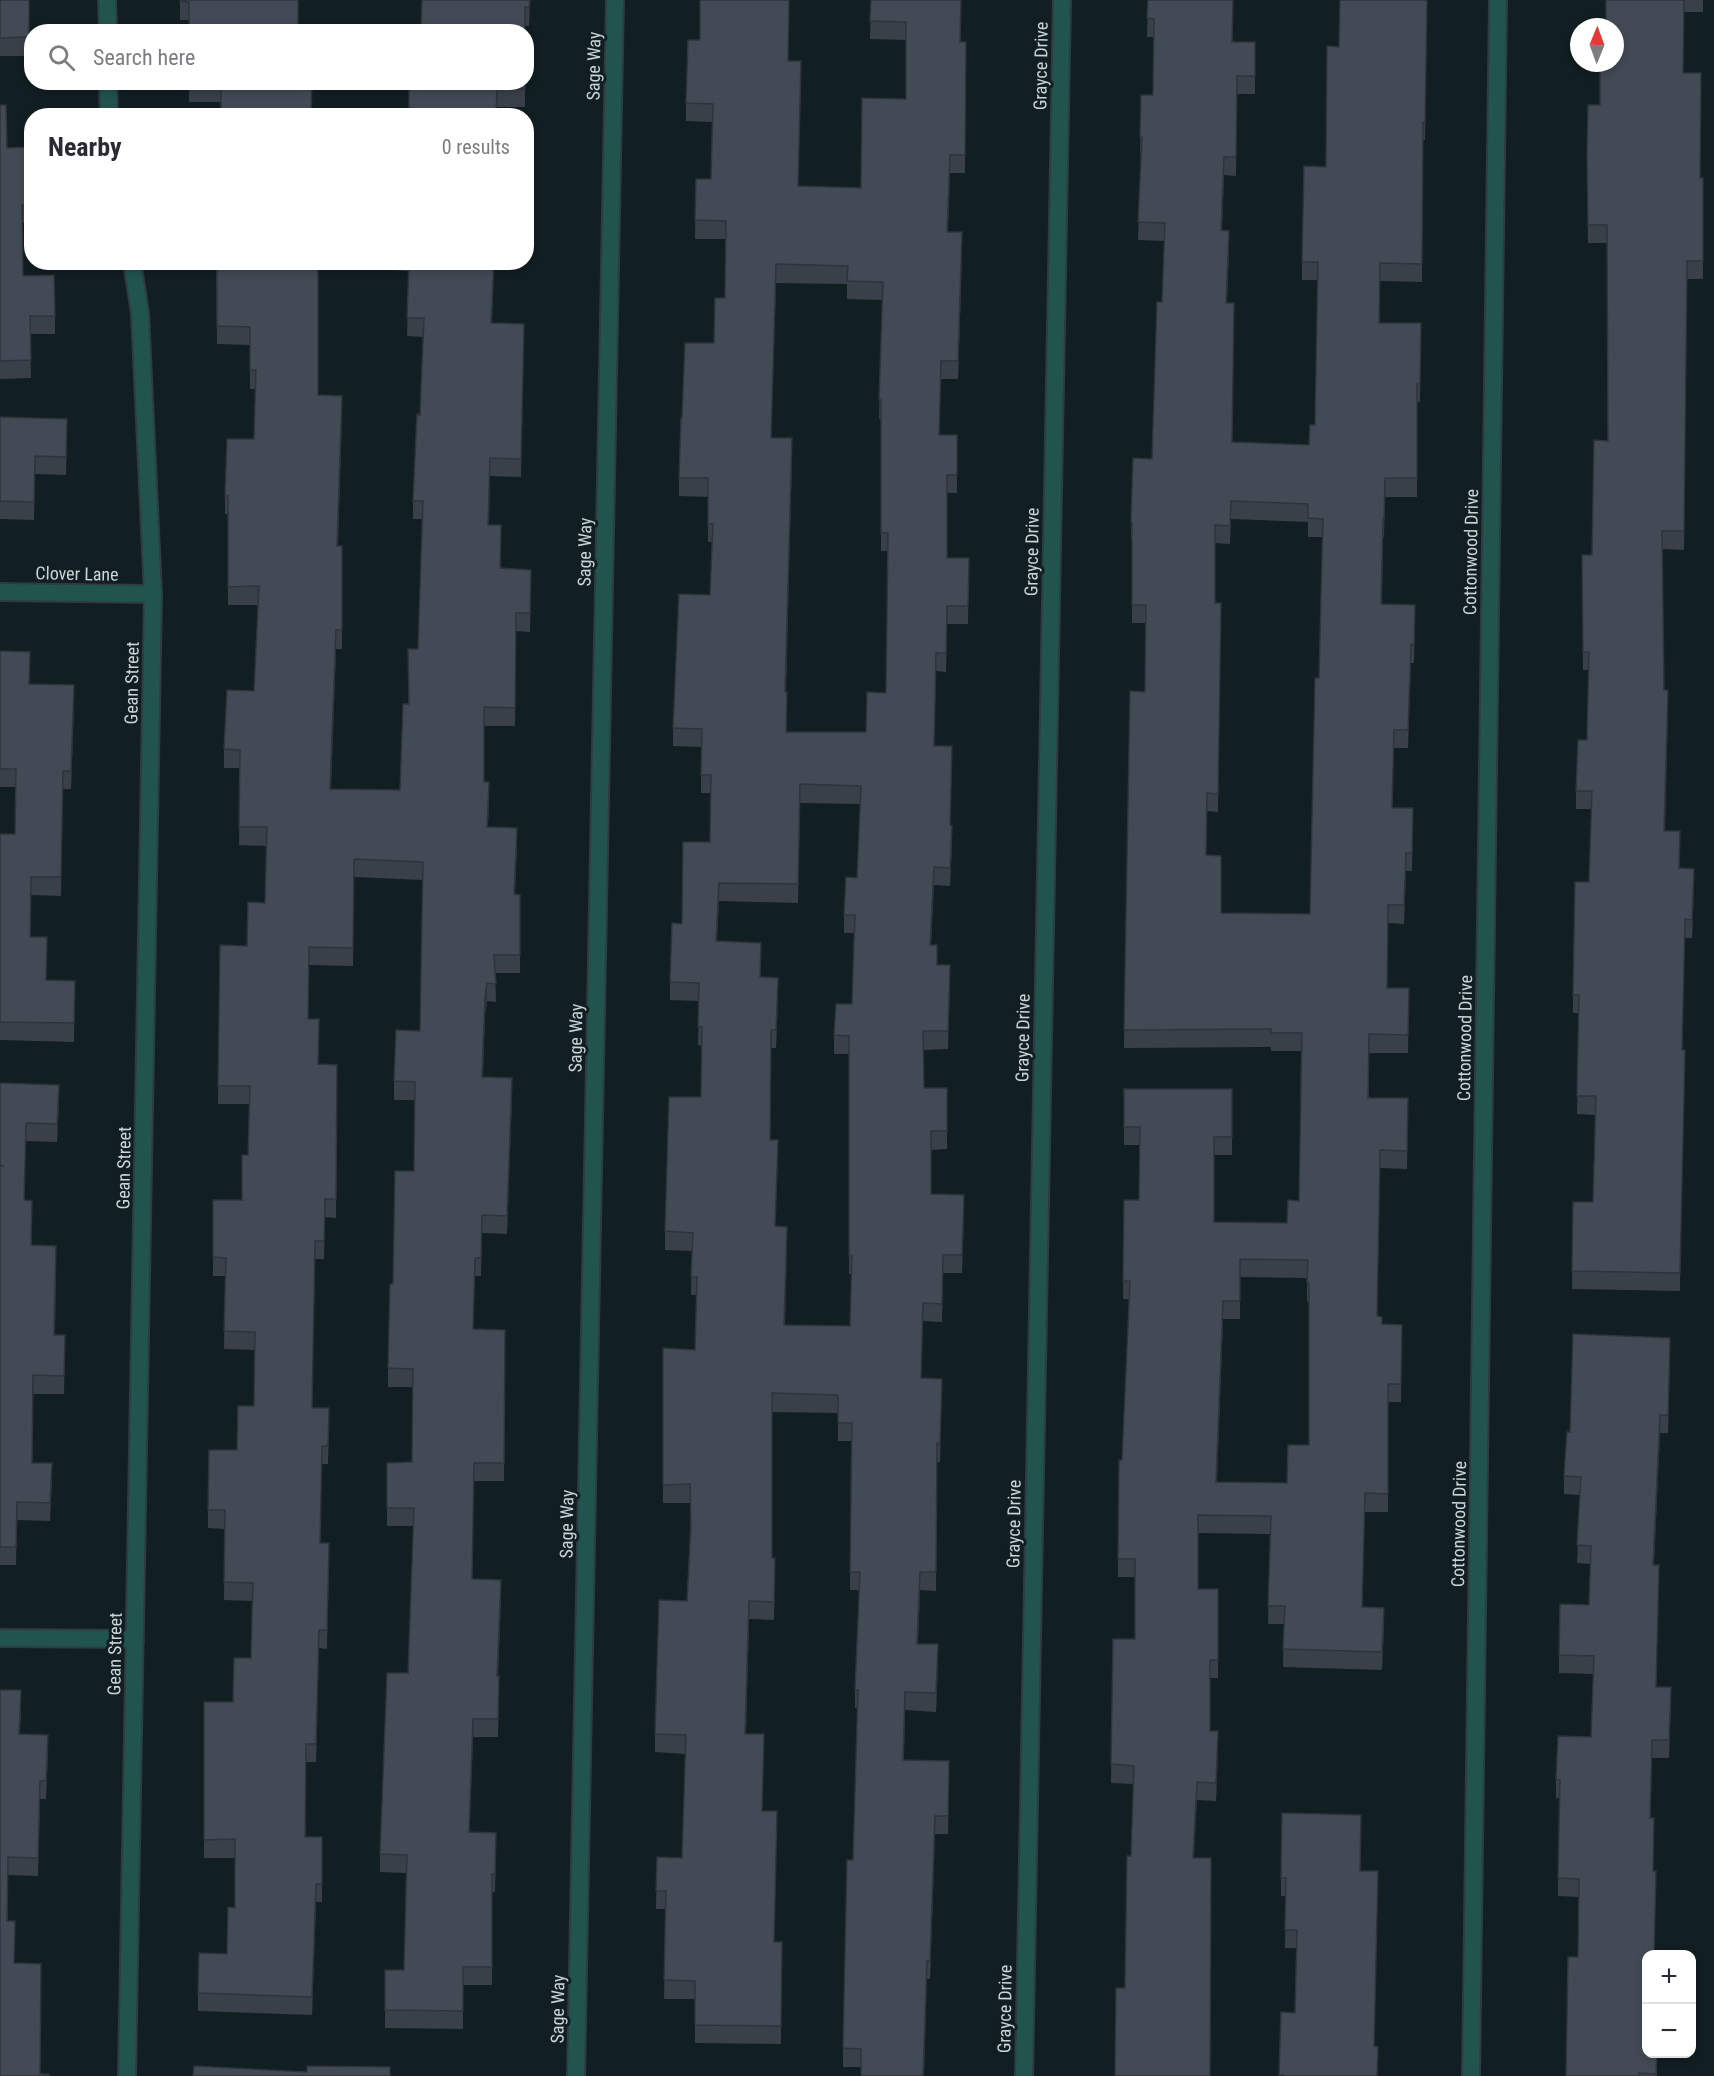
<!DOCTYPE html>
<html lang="en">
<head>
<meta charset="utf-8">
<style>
  :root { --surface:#fff; --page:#f2f2f3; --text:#2b2b33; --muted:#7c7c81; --line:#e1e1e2 }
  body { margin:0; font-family:"Roboto Condensed",sans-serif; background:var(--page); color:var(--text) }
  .controls { position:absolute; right:18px; bottom:18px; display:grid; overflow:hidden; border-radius:12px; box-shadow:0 3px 9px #0003 }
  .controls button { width:54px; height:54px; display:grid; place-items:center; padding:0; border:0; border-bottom:2px solid var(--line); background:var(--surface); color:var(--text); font:30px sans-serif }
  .compass { position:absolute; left:1570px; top:18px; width:54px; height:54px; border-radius:50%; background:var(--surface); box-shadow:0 3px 9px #0003; rotate:1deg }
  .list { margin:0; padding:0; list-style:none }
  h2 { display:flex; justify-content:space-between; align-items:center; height:78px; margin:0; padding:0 24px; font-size:26px }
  h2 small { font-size:20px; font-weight:400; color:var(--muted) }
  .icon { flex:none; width:33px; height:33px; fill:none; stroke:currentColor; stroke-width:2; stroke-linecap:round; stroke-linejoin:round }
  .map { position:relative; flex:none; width:1714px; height:2076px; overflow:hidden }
  .search { position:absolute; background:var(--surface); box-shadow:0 3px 9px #0003; left:24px; top:24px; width:510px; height:66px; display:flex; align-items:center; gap:15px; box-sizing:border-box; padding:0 21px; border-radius:24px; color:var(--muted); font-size:22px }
  .panel { position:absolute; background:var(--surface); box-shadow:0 3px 9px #0003; left:24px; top:108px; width:510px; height:162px; border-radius:24px }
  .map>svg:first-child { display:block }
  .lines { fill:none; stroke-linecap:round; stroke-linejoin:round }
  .minor-casing { stroke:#2f3b3f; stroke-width:20 }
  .minor { stroke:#21544f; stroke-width:16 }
  .wall { fill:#394049; fill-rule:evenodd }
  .shaded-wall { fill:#2e343c }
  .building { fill:#424b55; stroke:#2e343c; stroke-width:1.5; fill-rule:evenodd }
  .labels { text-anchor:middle; stroke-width:6; stroke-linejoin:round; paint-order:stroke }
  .street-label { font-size:18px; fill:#cbd4d7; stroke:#111e22 }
</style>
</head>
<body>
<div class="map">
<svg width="1714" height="2076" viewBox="0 0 1714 2076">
  <rect width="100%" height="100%" fill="#111e22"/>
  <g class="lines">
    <g class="minor-casing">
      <g id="minor">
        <polyline points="107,0 108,32"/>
        <polyline points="108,82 109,116"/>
        <polyline points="0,592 153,594"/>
        <polyline points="0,1638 135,1639"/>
        <polyline points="127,2076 153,594 140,313 132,262"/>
        <polyline points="576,2076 615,0"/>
        <polyline points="1024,2076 1062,0"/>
        <polyline points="1471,2076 1498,0"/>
      </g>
    </g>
    <use href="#minor" class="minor"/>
  </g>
  <g class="wall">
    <rect x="0" y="0" width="29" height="56"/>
    <polygon points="180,0 298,0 189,20 180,20"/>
    <polygon points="422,0 530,0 529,26 525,26"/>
    <path d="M871 0 960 42H966L965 173H950L948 232 962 251 958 379H941L939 435H957V493H947V558H969L968 624H947L946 672 936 671 934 746 952 765 950 825 952 844 950 886 934 885 931 945 937 965 950 984 948 1049 923 1050 924 1088H947V1149L931 1150V1194L964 1213 962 1273H943L942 1322 923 1321 921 1378 942 1379 940 1462H937L936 1591 920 1590 918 1644 938 1663 936 1712 905 1710 904 1760 949 1779 948 1834H935L930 1979H927L924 2076H861V2067H843V2048L853 1860 858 1708H855V1690L859 1590H850L851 1441H838V1413L772 1412V1558L775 1577 774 1620 749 1619 746 1734 764 1752 762 1811 774 1942H782L781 2044 695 2043V1999H664L666 1909H656L657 1857 682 1858 685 1754 655 1752V1734L687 1601 690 1528V1503H663V1348L695 1350 697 1295H691L692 1251 665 1250V1231L701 1097 702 1046 698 1045 699 1001 670 1000V982L682 924 710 842 711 793H701V747L673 746V728L710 595 712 542H708V497L679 496V478L682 418 714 343 725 298 726 239H695L696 179H711L712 122 686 121V103L700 40 789 61 801 80 798 186 861 188 906 99V40L870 39ZM776 283 847 284V299L882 300 879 419H881V551H888L886 693 866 732H787V710L786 692 792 456 771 438ZM800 803 860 804 857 878 844 915V933H854L852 1004 834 1035V1054H849V1274H852L850 1326 785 1325 787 1245 775 1226 778 1158 770 1140 771 1048H776L778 996 760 977 717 941 719 901 798 903Z"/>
    <path d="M1148 0 1232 42 1255 61V94H1237L1236 176 1224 175 1222 230 1229 249 1227 303 1232 442 1309 445 1315 425 1318 280H1302V262L1326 167 1339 47 1427 0 1425 140H1423L1422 282 1380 281V323H1421L1420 402H1417V497H1385L1384 537H1383L1382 604 1415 623 1414 663H1411L1408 748H1394L1392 808H1413L1412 871H1406L1404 924 1388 923 1387 988H1409L1408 1053H1369V1098H1408L1407 1169 1380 1168 1377 1316 1382 1324 1402 1325 1401 1402H1388V1512H1365L1362 1607 1384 1626 1382 1670 1283 1667 1284 1624H1268L1270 1534 1198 1533V1589H1218V1678H1210V1731L1218 1749 1216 1801 1197 1800 1125 1988 1134 1784 1111 1783 1113 1639H1135V1577H1118L1119 1460H1122L1129 1299H1123L1124 1200H1139V1145H1124V1089H1232V1155H1214V1222L1287 1223 1299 1201 1301 1051H1271V1047L1124 1048 1130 691 1145 692V623H1132V540H1131V522L1152 459 1162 302 1165 241 1138 240 1141 155H1140L1141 95H1153L1154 37H1147ZM1231 519 1308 522V537H1322L1319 678 1310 914 1221 913 1206 855 1207 811 1218 812 1221 603H1215V543L1230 544ZM1240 1277 1307 1278V1301H1309V1445L1287 1483 1217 1482 1223 1319H1240Z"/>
    <polygon points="1606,0 1703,0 1703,12 1684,12 1683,73 1701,178 1703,261 1703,279 1687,279 1684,550 1662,549 1664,690 1668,708 1665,831 1680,849 1679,868 1694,887 1692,938 1685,938 1682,1050 1680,1291 1572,1289 1573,1202 1593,1202 1595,1115 1577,1114 1579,1013 1573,1013 1573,995 1589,882 1592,809 1576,809 1576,791 1587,740 1589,670 1583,670 1582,555 1592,555 1608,441 1607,243 1588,243 1587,173 1600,105 1615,63"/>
    <polygon points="189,82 312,82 221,102 189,102"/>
    <polygon points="409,82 525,82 525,107 497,107"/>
    <polygon points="0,105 7,148 32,147 32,223 22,223 23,276 55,316 55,334 30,334 31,378 0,379"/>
    <polygon points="216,262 318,395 342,414 338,546 342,546 342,649 336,649 331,789 400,790 408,704 418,649 422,519 413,519 413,501 420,415 423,337 407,336 409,271 391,270 391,262 494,262 492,323 524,342 521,477 490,476 489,525 501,543 501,568 531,588 530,632 516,631 515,726 484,726 484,782 489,800 488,827 517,846 515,894 520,895 520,973 495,973 496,1002 487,1001 485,1015 483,1077 512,1096 507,1234 482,1233 481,1276 475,1276 473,1329 505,1330 504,1481 474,1481 472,1579 501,1599 498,1676 499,1694 498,1737 473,1737 469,1832 496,1851 495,1892 492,1892 492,1985 463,1985 463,2029 385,2028 385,1970 404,1970 406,1873 380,1872 380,1854 408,1673 414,1526 387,1526 387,1463 412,1462 413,1387 388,1387 388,1368 393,1284 414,1171 415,1100 394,1100 394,1081 420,1031 423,880 354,877 353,966 309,965 308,1019 318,1064 337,1065 336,1218 325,1217 324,1259 315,1259 312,1408 329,1426 328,1464 322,1464 320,1543 329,1562 327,1649 319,1648 316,1762 306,1762 306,1837 322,1837 322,1902 316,1902 312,2015 198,2011 198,1993 227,1954 235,1908 235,1858 204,1858 204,1702 233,1702 251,1658 252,1601 224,1600 225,1529 208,1528 208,1510 237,1450 254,1406 255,1350 224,1349 225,1276 213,1276 213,1200 242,1200 248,1155 249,1104 218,1104 220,945 247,946 265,903 266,846 239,845 240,768 224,768 224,749 254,691 258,605 228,605 228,514 225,514 225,496 254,439 255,389 250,389 250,345 217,344"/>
    <polygon points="0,417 67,437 66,475 35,474 34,520 0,519"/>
    <polygon points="0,651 29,684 74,703 71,789 63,789 61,896 31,895 31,937 46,980 75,981 74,1042 0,1040 0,834 15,834 15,787 0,787"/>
    <polygon points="0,1083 59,1103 57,1142 26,1141 24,1200 32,1219 32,1245 56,1264 55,1335 65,1335 64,1394 33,1394 32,1463 52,1482 50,1521 17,1520 16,1565 0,1565"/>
    <polygon points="1670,1356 1668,1433 1660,1433 1654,1565 1659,1584 1656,1687 1671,1705 1669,1758 1652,1758 1647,1954 1657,2054 1657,2076 1566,2076 1578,1957 1579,1897 1558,1896 1559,1798 1556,1798 1556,1779 1591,1737 1594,1674 1559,1673 1559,1655 1589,1605 1591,1564 1577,1563 1580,1495 1564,1494 1564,1476 1570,1432"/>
    <polygon points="0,1690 21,1709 20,1734 48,1753 46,1799 40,1799 38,1876 8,1875 8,1921 15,1963 0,2076"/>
    <polygon points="1360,1871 1374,2046 1378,2076 1279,2076 1281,2012 1295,2013 1297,1948 1285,1948 1286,1896 1281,1896 1281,1878"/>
  </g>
  <g class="shaded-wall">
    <polygon points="1224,157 1224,175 1221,249 1221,230"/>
    <polygon points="1229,231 1229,249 1226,321 1226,303"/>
    <polygon points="962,232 962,251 958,379 958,361"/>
    <polygon points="494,262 491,341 491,323"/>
    <polygon points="776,264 776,283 771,456 771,438"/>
    <polygon points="342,396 342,414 337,564 337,546"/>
    <polygon points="792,438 792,456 785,710 785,692"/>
    <polygon points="490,458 490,476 488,543 488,525"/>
    <polygon points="336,630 336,649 330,807 330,789"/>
    <polygon points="74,685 74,703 71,789 71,771"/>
    <polygon points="952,826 952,844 950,886 950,868"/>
    <polygon points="1406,853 1406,871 1404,924 1404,905"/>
    <polygon points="934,867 934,885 930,963 930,945"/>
    <polygon points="1694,869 1694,887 1692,938 1692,920"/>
    <polygon points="719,883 719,901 716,959 716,941"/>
    <polygon points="778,978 778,996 776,1048 776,1030"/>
    <polygon points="487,983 487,1001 485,1015 482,1095 485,997"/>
    <polygon points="512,1078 512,1096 507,1234 507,1216"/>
    <polygon points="59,1085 59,1103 57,1142 57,1124"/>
    <polygon points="964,1195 964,1213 962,1273 962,1255"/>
    <polygon points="1223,1301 1223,1319 1216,1500 1216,1482"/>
    <polygon points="1670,1338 1670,1356 1668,1433 1668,1415"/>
    <polygon points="1660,1415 1660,1433 1653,1583 1653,1565"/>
    <polygon points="920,1572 920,1590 917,1662 917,1644"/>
    <polygon points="501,1580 501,1599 497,1694 497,1676"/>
    <polygon points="1384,1608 1384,1626 1382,1670 1382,1652"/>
    <polygon points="319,1630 319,1648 316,1762 316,1744"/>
    <polygon points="938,1644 938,1663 936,1712 936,1693"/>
    <polygon points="473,1719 473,1737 469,1850 469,1832"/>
    <polygon points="1218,1731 1218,1749 1216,1801 1216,1783"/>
    <polygon points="48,1735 48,1753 46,1799 46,1781"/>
    <polygon points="1197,1782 1197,1800 1193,1876 1193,1858"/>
    <polygon points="935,1816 935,1834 930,1979 930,1961"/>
    <polygon points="316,1884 316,1902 312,2015 312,1997"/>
    <polygon points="927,1961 924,2076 923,2076"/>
  </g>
  <g class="building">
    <polygon points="0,0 29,0 29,37 0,38"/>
    <polygon points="180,0 298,0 298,32 189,32 189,2 180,1"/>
    <polygon points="422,0 530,0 529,8 525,7 525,32 421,32"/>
    <path d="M700 0H789L788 61H801L798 186 861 188 862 98 906 99V22L870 21 871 0H961L960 42H966L965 155H950L947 232H962L958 361H941L939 435H957V475H947V558H969L968 606H947L946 653H936L934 746H952L950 825 952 826 950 868 934 867 930 945H937V965H950L948 1031H923L924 1088H947V1131H931V1194L964 1195 962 1255H943L942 1304 923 1303 921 1378 942 1379 940 1444 937 1443 936 1572H920L917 1644H938L936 1693 905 1692 903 1760 949 1761 948 1816H935L930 1961H927L923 2076H861V2049L843 2048 847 1860H853L858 1690H855L860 1572H850L852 1423H838V1395L772 1393V1558H775L774 1602 749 1601 745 1734H764L762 1811H777L774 1942H782L781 2026 695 2025V1981L664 1980 666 1891H656L657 1857 682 1858 686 1735 655 1734 659 1600 687 1601 691 1526 690 1484 663 1485V1348L695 1350 697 1277H691L693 1233 665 1231 669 1097H701L702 1027H698L699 983 670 982 672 923 682 924 683 842H710L711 775H701L702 729 673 728 679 594 710 595 713 524H708V478H679L681 418H682L685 343H714L715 298H725L726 221 695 220 696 179H711L713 104 686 103 688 40H700ZM776 264 848 266 847 281 883 282 879 400H881V533H888L886 693 867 692 866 732H786L787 692H785L792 438H771ZM800 784 861 786 857 878 846 877 844 915H855L852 1004H836L834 1035 849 1036V1256H852L850 1326 784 1325 787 1227 775 1226 778 1140H770L771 1030H776L778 978 760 977 761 943 716 941 719 883 798 884Z"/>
    <path d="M1148 0H1233L1232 42H1255V76H1237L1236 157H1224L1221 230 1229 231 1226 303H1234L1232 442 1309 445 1310 425H1315L1318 262H1302L1304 166 1326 167 1327 46 1339 47 1340 0H1427L1425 122H1423L1422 264 1380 263 1379 323H1421L1420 384H1417V478H1385L1384 519H1383L1381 604 1415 605 1414 645 1411 644 1408 730H1394L1392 808H1413L1412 853H1406L1404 905H1388L1387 988H1409L1408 1035 1369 1034 1368 1098H1408L1407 1151 1380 1150 1377 1316 1382 1317V1324L1402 1325 1401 1384H1388V1494L1365 1493 1362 1607 1384 1608 1382 1652 1283 1649 1285 1606H1268L1271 1516 1198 1515V1589H1218V1660H1210V1731H1218L1216 1783 1197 1782 1193 1858H1211L1210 2076H1115L1116 1988H1125L1127 1856H1131L1134 1766 1111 1764 1113 1639H1135V1559H1118L1119 1460H1122L1130 1281H1123L1124 1200H1139L1140 1127H1124V1089H1232V1137H1214V1222L1287 1223 1288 1200 1299 1201 1302 1033H1271V1029L1124 1030 1130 691 1145 692 1146 605H1132V522H1131L1133 458 1152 459 1157 302H1162L1165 223 1138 222 1142 137H1140L1141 95H1153L1154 19 1147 18ZM1231 501 1308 504V518L1323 519 1319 678H1315L1310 914 1221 913V856L1206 855 1207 793 1218 794 1221 603H1215V525L1230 526ZM1240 1259 1308 1260 1307 1282 1309 1283V1445H1288L1287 1483 1216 1482 1223 1301H1240Z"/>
    <polygon points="1606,0 1684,0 1683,73 1701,73 1700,178 1703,178 1703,261 1687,261 1684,531 1662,531 1664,690 1668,690 1664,831 1680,831 1679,868 1694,869 1692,920 1685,919 1682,1050 1685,1050 1680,1273 1572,1271 1573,1202 1593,1202 1596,1096 1577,1096 1579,995 1573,995 1575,882 1589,882 1592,791 1576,791 1578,740 1587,740 1589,652 1583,652 1582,555 1592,555 1594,440 1608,441 1607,225 1588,225 1587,155 1588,105 1600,105 1600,63 1615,63 1615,27 1606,27"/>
    <polygon points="189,82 312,82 311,116 221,116 221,84 189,83"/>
    <polygon points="409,82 525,82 525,89 497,89 496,116 409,116"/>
    <polygon points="0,105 6,105 7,148 32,147 32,204 22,205 23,276 54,275 55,316 30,316 31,360 0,361"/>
    <polygon points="217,262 318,262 318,395 342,396 337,546 342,546 342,630 336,630 330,789 400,790 403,704 409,704 408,649 418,649 423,501 413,501 417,414 420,415 424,318 407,318 409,262 494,262 491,323 524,324 521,459 490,458 488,525 501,525 500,568 531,570 530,613 516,613 515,708 484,707 484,782 489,782 487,827 517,828 514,894 520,895 520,955 494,955 496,984 487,983 485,997 482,1077 512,1078 507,1216 482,1215 481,1258 475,1258 473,1329 505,1330 504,1463 474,1463 472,1579 501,1580 497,1676 499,1676 498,1719 473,1719 469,1832 496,1833 495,1874 492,1874 492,1967 463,1967 463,2011 385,2010 385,1970 404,1970 407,1855 380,1854 387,1673 408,1673 414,1508 387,1508 387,1463 412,1462 413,1369 388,1368 390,1284 393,1284 395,1171 414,1171 415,1082 394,1081 396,1030 420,1031 423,862 354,859 353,948 309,947 308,1019 319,1019 318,1064 337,1065 336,1199 325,1199 324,1241 315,1241 312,1408 329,1408 328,1446 322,1446 320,1543 329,1543 327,1630 319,1630 316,1744 306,1744 305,1837 322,1837 322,1884 316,1884 312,1997 198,1993 199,1953 227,1954 228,1907 235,1908 235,1839 204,1840 204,1702 233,1702 234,1658 251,1658 253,1583 224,1582 225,1510 208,1510 209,1450 237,1450 238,1406 254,1406 255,1332 224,1331 226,1258 213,1257 213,1200 242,1200 242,1155 248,1155 250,1086 218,1086 220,945 247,946 248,902 265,903 267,827 239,827 240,750 224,749 227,690 254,691 259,586 228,587 228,496 225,496 227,439 254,439 256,370 250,370 250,327 217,326"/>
    <polygon points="0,417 67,419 66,457 35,456 34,502 0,501"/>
    <polygon points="0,651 30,652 29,684 74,685 71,771 63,771 61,877 31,877 30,937 47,937 46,980 75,981 74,1023 0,1022 0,834 15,834 16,769 0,769"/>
    <polygon points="0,1083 59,1085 57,1124 26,1123 24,1200 32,1201 31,1245 56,1246 54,1335 65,1335 64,1376 33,1375 32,1463 52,1463 50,1503 17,1502 16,1547 0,1547 0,1166 3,1166 0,1164"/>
    <polygon points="1573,1334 1670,1338 1668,1415 1660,1415 1653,1565 1659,1565 1656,1687 1671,1687 1669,1740 1652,1740 1650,1818 1654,1818 1653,1871 1656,1871 1654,1954 1647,1954 1647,2054 1657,2054 1656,2074 1639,2073 1639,2076 1566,2076 1568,1957 1578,1957 1579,1879 1558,1878 1560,1780 1556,1779 1558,1736 1591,1737 1594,1656 1559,1655 1560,1604 1589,1605 1591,1546 1577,1545 1581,1477 1564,1476 1567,1432 1570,1432"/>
    <polygon points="0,1690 21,1690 19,1734 48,1735 46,1781 40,1781 38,1858 8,1857 7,1921 15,1921 14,1963 41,1964 40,2074 49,2074 49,2076 0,2076"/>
    <polygon points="1282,1813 1361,1815 1360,1871 1378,1871 1374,2046 1378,2047 1377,2076 1282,2076 1283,2075 1279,2075 1281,2012 1295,2013 1297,1930 1285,1930 1286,1878 1281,1878"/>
    <polygon points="194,2066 307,2072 307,2066 390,2067 390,2076 193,2076"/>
  </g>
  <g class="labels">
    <g class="street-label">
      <text transform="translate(594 66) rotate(-89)" y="6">Sage Way</text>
      <text transform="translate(1041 66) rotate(-89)" y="6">Grayce Drive</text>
      <text transform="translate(585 552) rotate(-89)" y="6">Sage Way</text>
      <text transform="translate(1032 552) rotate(-89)" y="6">Grayce Drive</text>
      <text transform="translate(1471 552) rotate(-89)" y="6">Cottonwood Drive</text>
      <text transform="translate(77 574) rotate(1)" y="6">Clover Lane</text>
      <text transform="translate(132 683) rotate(-89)" y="6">Gean Street</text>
      <text transform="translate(576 1038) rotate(-89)" y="6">Sage Way</text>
      <text transform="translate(1023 1038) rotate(-89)" y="6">Grayce Drive</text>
      <text transform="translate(1465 1038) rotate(-89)" y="6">Cottonwood Drive</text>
      <text transform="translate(124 1168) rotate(-89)" y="6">Gean Street</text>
      <text transform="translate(567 1524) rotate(-89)" y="6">Sage Way</text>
      <text transform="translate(1014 1524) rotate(-89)" y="6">Grayce Drive</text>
      <text transform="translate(1459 1524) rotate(-89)" y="6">Cottonwood Drive</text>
      <text transform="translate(115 1654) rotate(-89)" y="6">Gean Street</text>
      <text transform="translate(558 2009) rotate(-89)" y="6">Sage Way</text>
      <text transform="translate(1005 2009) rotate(-89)" y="6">Grayce Drive</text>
    </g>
  </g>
</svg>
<div class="controls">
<button>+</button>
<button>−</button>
</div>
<svg class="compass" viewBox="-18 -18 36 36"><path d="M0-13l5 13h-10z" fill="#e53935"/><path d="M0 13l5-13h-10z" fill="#7c7c81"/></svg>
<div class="search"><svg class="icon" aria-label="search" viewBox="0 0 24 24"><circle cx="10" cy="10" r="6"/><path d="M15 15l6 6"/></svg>Search here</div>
<section class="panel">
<h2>Nearby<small>0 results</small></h2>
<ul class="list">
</ul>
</section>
</div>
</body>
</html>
